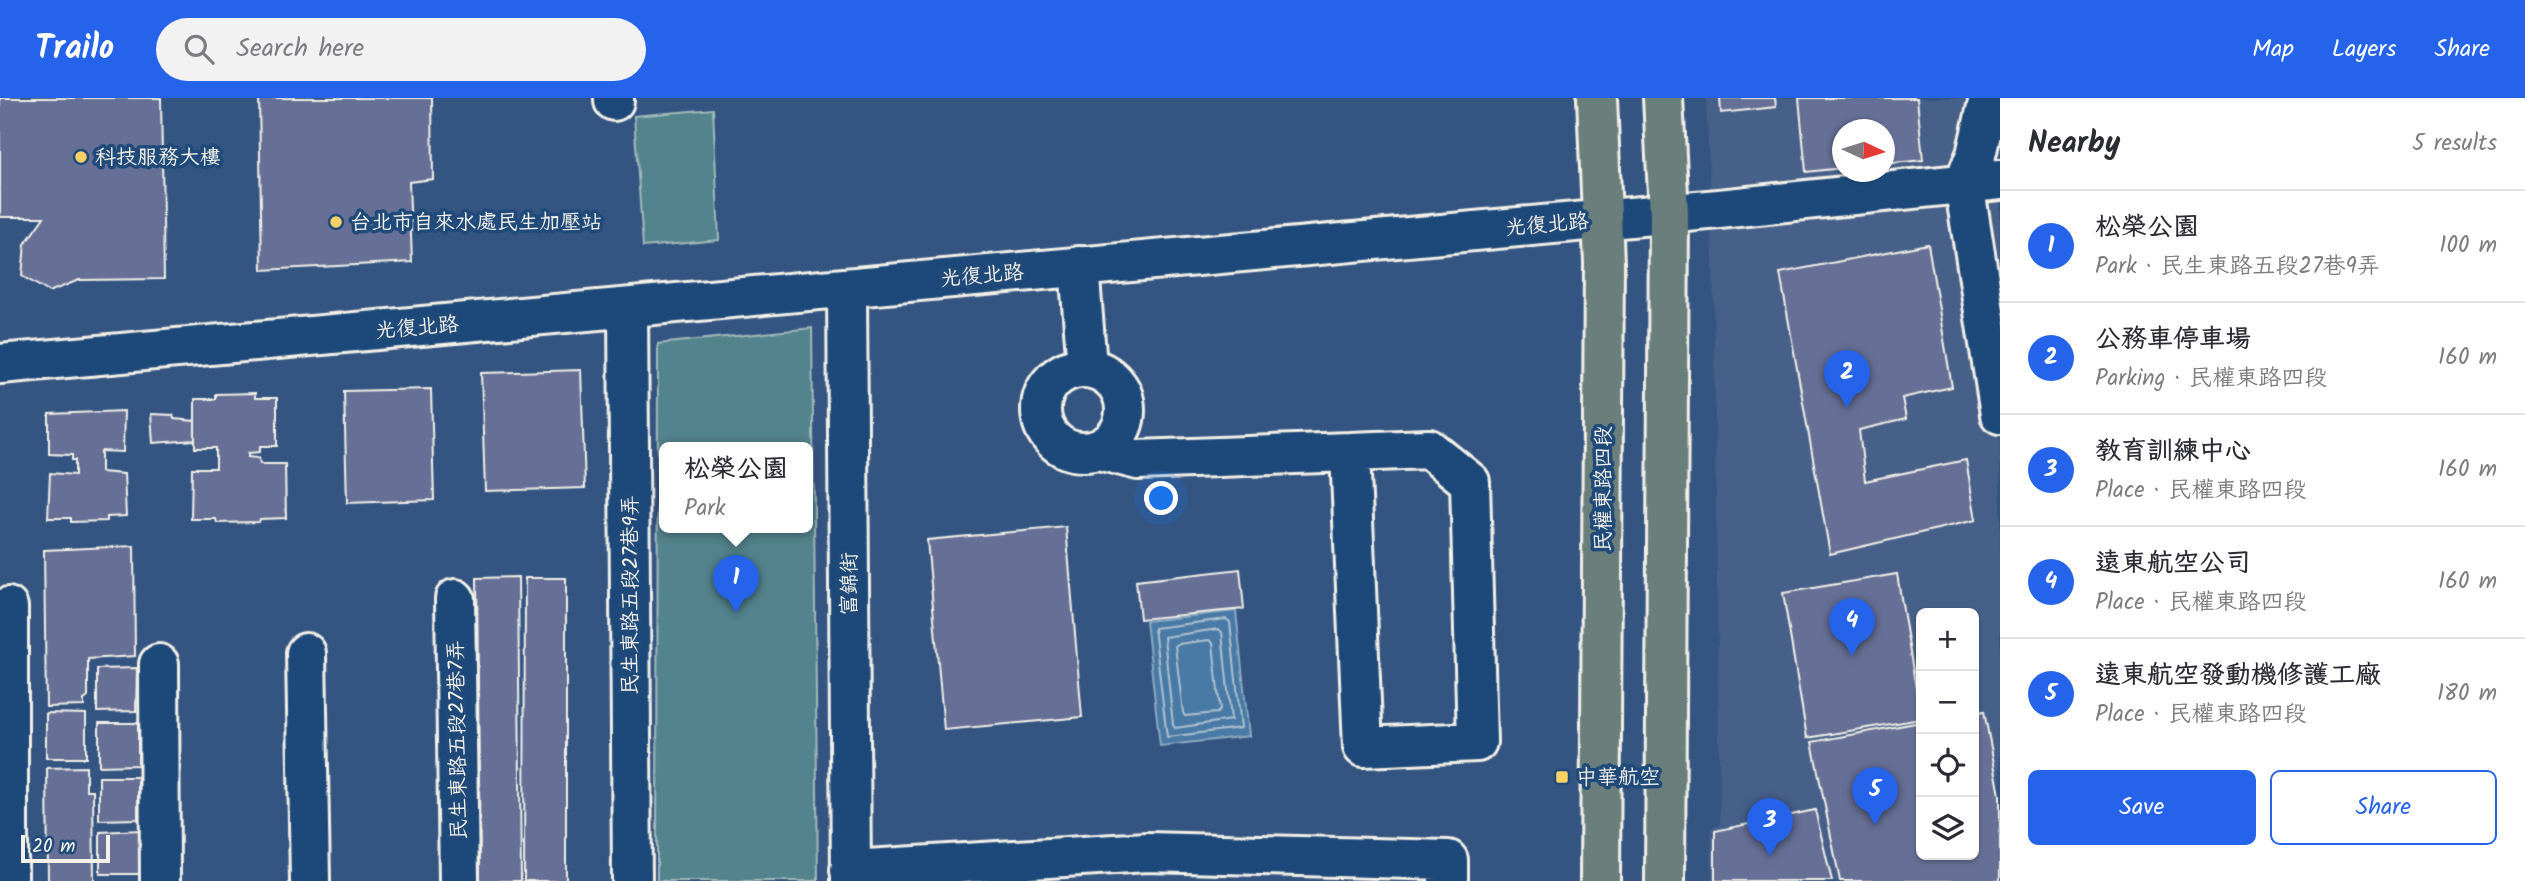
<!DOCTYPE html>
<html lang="en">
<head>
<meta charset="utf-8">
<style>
  :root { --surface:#fff; --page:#f2f2f3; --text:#2b2b33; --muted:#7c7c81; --line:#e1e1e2; --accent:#2563eb }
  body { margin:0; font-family:Kalam,"LXGW WenKai TC",sans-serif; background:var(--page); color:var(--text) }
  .controls { position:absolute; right:21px; bottom:21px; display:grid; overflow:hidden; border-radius:10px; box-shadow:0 2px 5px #0004 }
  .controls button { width:63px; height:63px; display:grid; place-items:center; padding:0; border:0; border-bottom:2px solid var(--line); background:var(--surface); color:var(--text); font:35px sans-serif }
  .compass { position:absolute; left:1832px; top:21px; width:63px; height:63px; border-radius:50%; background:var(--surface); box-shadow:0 2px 5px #0004; rotate:94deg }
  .scale { position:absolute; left:21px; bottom:18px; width:89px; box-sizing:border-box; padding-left:7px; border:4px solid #f4f1e8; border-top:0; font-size:19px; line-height:24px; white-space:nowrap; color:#f4f1e8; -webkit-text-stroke:5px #1f4a7a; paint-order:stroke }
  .you { position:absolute; left:1162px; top:401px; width:24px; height:24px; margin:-18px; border:5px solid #fff; border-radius:50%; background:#1a73e8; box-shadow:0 0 0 10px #1a73e833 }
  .badge { display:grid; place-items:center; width:46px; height:46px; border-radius:50%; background:var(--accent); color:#fff; font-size:23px; font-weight:700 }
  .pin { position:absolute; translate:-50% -58px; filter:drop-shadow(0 2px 4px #0008) }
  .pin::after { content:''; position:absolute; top:37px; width:24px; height:21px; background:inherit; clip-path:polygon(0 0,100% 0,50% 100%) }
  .popup { position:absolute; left:659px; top:344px; width:154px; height:91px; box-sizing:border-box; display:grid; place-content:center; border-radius:10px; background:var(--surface); filter:drop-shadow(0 2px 5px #0005); font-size:23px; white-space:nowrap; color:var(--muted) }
  .popup b { font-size:26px; color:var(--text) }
  .popup::after { content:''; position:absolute; left:50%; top:100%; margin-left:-14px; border:14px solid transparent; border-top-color:var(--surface) }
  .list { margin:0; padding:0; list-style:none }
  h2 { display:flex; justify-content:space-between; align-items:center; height:91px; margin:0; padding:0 28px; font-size:30px }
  h2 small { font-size:23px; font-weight:400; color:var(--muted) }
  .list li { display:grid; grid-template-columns:46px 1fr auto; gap:21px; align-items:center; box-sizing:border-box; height:112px; padding:0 28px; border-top:2px solid var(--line) }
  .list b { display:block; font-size:26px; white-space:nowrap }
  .list p { margin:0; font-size:23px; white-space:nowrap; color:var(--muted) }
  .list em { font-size:23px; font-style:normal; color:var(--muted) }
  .actions { display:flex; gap:14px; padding:21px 28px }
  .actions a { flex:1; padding:16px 0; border:2px solid var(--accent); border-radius:10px; text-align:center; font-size:24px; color:var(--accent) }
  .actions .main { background:var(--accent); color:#fff }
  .icon { flex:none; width:38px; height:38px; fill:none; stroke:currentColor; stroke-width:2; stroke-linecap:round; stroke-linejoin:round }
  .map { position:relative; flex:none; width:2000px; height:783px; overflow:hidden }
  header { display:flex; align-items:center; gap:42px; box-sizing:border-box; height:98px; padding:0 35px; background:var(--accent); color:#fff }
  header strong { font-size:33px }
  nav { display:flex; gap:38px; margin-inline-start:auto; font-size:24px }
  .search { width:490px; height:63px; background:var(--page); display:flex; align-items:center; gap:18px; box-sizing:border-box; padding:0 24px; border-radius:38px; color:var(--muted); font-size:26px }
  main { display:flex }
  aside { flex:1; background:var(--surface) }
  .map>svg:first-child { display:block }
  .built { fill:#47608a; fill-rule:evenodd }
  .green { fill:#52838d; stroke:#a3baba; stroke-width:2; fill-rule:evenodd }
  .water { fill:#497aa6; stroke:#8daac0; stroke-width:2 }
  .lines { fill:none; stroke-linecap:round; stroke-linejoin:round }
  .shore { stroke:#b0c1ce; stroke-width:2 }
  .building { fill:#666f96; stroke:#f4f1e8; stroke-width:2 }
  .minor-casing { stroke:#f4f1e8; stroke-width:44 }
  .major-casing { stroke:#f4f1e8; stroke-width:44 }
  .minor { stroke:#1f4a7a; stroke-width:38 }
  .major { stroke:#6b7f7c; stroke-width:38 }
  .poi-dot { fill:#ffd166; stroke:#1f4a7a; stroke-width:2.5 }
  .labels { text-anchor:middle; stroke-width:7; stroke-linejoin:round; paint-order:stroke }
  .poi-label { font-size:21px; fill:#f4f1e8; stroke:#1f4a7a; text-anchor:start }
  .street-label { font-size:21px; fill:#f4f1e8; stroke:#1f4a7a }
</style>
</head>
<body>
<header>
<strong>Trailo</strong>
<div class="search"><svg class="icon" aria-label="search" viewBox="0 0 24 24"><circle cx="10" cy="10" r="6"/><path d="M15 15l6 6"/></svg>Search here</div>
<nav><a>Map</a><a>Layers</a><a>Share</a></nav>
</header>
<main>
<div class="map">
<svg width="2000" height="783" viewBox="0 0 2000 783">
  <rect width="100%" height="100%" fill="#345582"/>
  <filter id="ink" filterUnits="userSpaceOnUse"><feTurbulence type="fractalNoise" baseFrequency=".0143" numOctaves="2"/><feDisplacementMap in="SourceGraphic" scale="14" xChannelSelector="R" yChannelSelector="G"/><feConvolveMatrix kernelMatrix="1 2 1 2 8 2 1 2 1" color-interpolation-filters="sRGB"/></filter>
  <g filter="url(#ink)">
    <path class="built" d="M1706 0H2000V783H1712L1711 730 1720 727 1713 155ZM1842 32H1884V74H1842ZM1921 515H1974V757H1921Z"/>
    <g class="green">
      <polygon points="713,11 719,142 643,149 634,18"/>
      <path d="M812 230 818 783H657L658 246ZM664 349H808V429H664Z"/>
    </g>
    <polygon class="water" points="1236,513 1249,638 1160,648 1146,523"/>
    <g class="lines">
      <g class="shore">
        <polygon points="1226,521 1230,524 1241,630 1167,639 1154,530"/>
        <polygon points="1218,531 1222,534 1231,622 1175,630 1173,627 1164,539"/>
        <polygon points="1209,542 1213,545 1220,612 1217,615 1185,618 1183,615 1175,548 1178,546"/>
      </g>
    </g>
    <g class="building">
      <polygon points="0,0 161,0 164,181 79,182 49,194 22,178 25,146 44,119 0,119"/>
      <polygon points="259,0 432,0 433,81 409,84 412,164 262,172"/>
      <polygon points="1720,0 1775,0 1776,9 1721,15"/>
      <polygon points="1799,0 1917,0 1923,62 1884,66 1884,32 1842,32 1842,70 1806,74"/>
      <polygon points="1928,146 1952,289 1902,300 1906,321 1859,332 1865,383 1966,362 1976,422 1830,456 1780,175"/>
      <polygon points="581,272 585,390 485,393 481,275"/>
      <polygon points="431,291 434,402 347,405 344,293"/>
      <polygon points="255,295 255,300 277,300 277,348 260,348 260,354 248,355 248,359 259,360 260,366 285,366 286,420 260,421 259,424 217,425 216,421 191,421 192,370 216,370 216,350 195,350 195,301 216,301 216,296"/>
      <polygon points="124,313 123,354 101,353 101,374 124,376 126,418 107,419 107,423 71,424 71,420 48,420 50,375 75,377 75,362 72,362 72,357 49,356 49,316"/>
      <polygon points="151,316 173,317 174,321 195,323 195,342 153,345"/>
      <polygon points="1066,429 1082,619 944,632 927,442"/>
      <polygon points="134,448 135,558 88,561 88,599 84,602 84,608 46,609 44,452"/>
      <polygon points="1240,471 1244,511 1140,521 1136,483"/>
      <polygon points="1897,476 1921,621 1807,640 1783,495"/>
      <polygon points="518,479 521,783 480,783 477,480"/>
      <polygon points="525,480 566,480 566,783 524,783"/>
      <polygon points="137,570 136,613 97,614 97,571"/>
      <polygon points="1984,613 2000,697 2000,783 1840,783 1812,644 1921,624 1921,757 1974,757 1974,615"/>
      <polygon points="46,615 86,616 86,660 46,660"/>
      <polygon points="99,625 138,625 138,667 99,668"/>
      <polygon points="86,669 86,692 93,692 94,783 48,783 47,670"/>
      <polygon points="99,679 138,679 138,721 99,722"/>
      <polygon points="1815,712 1832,783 1715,783 1715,733"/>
      <polygon points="140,732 139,776 100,776 100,734"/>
    </g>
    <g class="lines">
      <g class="minor-casing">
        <g id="minor">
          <polyline points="614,0 614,3"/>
          <polyline points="1964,85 2000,316"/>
          <polyline points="1964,85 1976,57 1989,0"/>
          <polyline points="1079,168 1087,269"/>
          <polyline points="847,190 851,783"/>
          <polyline points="628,210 632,783"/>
          <polyline points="0,266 1719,111 2000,82"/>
          <circle cx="1083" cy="312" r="42"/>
          <polyline points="1099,352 1138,362 1350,354 1363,649 1477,644 1470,384 1429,351 1350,354"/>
          <polyline points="455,501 459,783"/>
          <polyline points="8,509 8,783"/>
          <polyline points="306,555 310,783"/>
          <polyline points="159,566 160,783"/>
          <polyline points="850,772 1147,754 1448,762 1448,783"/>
        </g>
      </g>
      <g class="major-casing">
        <g id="major">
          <polyline points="1597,0 1604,165 1600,783"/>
          <polyline points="1663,0 1669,116 1665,783"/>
        </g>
      </g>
      <use href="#minor" class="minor"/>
      <use href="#major" class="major"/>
    </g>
  </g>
  <g class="poi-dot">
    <circle cx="81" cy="59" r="7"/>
    <circle cx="336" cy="124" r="7"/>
    <rect x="1555" y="672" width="14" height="14" rx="3.5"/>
  </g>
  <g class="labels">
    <g class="poi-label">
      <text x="95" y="66">科技服務大樓</text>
      <text x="350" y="131">台北市自來水處民生加壓站</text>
      <text x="1576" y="686">中華航空</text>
    </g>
    <g class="street-label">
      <text transform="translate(1547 126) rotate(-5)" y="7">光復北路</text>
      <text transform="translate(982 177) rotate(-5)" y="7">光復北路</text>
      <text transform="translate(417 229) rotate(-5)" y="7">光復北路</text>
      <text transform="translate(1603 391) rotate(-90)" y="7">民權東路四段</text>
      <text transform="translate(849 486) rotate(-90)" y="7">富錦街</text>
      <text transform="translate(630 497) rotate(-90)" y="7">民生東路五段27巷9弄</text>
      <text transform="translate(457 642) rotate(-91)" y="7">民生東路五段27巷7弄</text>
    </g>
  </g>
</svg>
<div class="controls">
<button>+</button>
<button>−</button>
<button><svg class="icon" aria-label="locate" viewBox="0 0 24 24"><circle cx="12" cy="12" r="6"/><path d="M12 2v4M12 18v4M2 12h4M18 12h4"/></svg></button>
<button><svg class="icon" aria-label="layers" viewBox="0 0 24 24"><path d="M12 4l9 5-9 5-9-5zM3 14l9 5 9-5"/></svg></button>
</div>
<svg class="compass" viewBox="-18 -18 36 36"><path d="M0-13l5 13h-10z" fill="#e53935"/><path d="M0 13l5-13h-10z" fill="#7c7c81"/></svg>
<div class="scale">20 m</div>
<div class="you"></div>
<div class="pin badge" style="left:736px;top:515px">1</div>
<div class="popup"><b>松榮公園</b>Park</div>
<div class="pin badge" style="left:1847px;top:310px">2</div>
<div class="pin badge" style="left:1770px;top:758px">3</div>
<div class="pin badge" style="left:1852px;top:558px">4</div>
<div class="pin badge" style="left:1875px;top:727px">5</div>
</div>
<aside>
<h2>Nearby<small>5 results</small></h2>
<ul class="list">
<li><span class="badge">1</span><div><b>松榮公園</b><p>Park · 民生東路五段27巷9弄</p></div><em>100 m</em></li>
<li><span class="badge">2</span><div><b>公務車停車場</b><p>Parking · 民權東路四段</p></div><em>160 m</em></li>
<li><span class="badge">3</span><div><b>教育訓練中心</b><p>Place · 民權東路四段</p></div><em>160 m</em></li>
<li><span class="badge">4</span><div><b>遠東航空公司</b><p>Place · 民權東路四段</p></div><em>160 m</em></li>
<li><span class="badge">5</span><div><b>遠東航空發動機修護工廠</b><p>Place · 民權東路四段</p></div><em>180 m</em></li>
</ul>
<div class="actions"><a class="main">Save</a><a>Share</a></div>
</aside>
</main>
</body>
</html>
